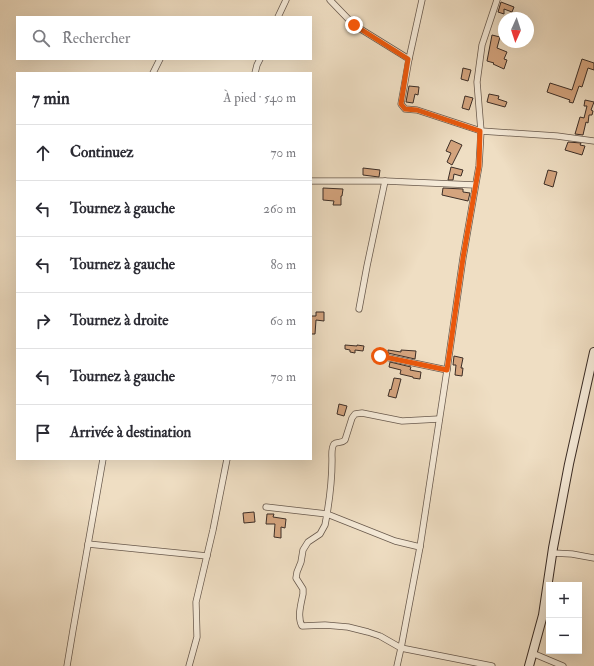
<!DOCTYPE html>
<html lang="fr">
<head>
<meta charset="utf-8">
<style>
  :root { --surface:#fff; --page:#f2f2f3; --text:#2b2b33; --muted:#7c7c81; --line:#e1e1e2 }
  body { margin:0; font-family:"IM FELL Double Pica",serif; background:var(--page); color:var(--text) }
  .controls { position:absolute; right:12px; bottom:12px; display:grid; overflow:hidden; border-radius:0px; box-shadow:0 4px 16px #0002 }
  .controls button { width:36px; height:36px; display:grid; place-items:center; padding:0; border:0; border-bottom:1px solid var(--line); background:var(--surface); color:var(--text); font:20px sans-serif }
  .compass { position:absolute; left:498px; top:12px; width:36px; height:36px; border-radius:50%; background:var(--surface); box-shadow:0 4px 16px #0002; rotate:183deg }
  .stop { position:absolute; width:12px; height:12px; margin:-9px; border:3px solid #ea580c; border-radius:50%; background:#fff }
  .stop.end { background:#ea580c; border-color:#fff; box-shadow:0 1px 4px #0008 }
  .list { margin:0; padding:0; list-style:none }
  h2 { display:flex; justify-content:space-between; align-items:center; height:52px; margin:0; padding:0 16px; font-size:17px }
  h2 small { font-size:13px; font-weight:400; color:var(--muted) }
  .list li { display:grid; grid-template-columns:26px 1fr auto; gap:12px; align-items:center; box-sizing:border-box; height:56px; padding:0 16px; border-top:1px solid var(--line) }
  .list b { display:block; font-size:15px; white-space:nowrap }
  .list em { font-size:13px; font-style:normal; color:var(--muted) }
  .icon { flex:none; width:22px; height:22px; fill:none; stroke:currentColor; stroke-width:2; stroke-linecap:round; stroke-linejoin:round }
  .map { position:relative; flex:none; width:594px; height:666px; overflow:hidden }
  .search { position:absolute; background:var(--surface); box-shadow:0 4px 16px #0002; left:16px; top:16px; width:296px; height:44px; display:flex; align-items:center; gap:10px; box-sizing:border-box; padding:0 14px; border-radius:0px; color:var(--muted); font-size:15px }
  .panel { position:absolute; background:var(--surface); box-shadow:0 4px 16px #0002; left:16px; top:72px; width:296px; height:388px; border-radius:0px }
  .map>svg:first-child { display:block }
  .building { fill:#d4a47e; stroke:#3b2d26 }
  .lines { fill:none; stroke-linecap:round; stroke-linejoin:round }
  .street-casing { stroke:#68594d; stroke-width:7 }
  .secondary-casing { stroke:#3b2d26; stroke-width:10 }
  .street { stroke:#f5ead8; stroke-width:5.5 }
  .secondary { stroke:#f5ead8; stroke-width:8 }
  .route { stroke:#ea580c; stroke-width:5 }
</style>
</head>
<body>
<div class="map">
<svg width="594" height="666" viewBox="0 0 594 666">
  <rect width="100%" height="100%" fill="#efdec3"/>
  <filter id="stains"><feTurbulence type="fractalNoise" baseFrequency=".005" numOctaves="4"/><feColorMatrix values="0 0 0 0 .2 0 0 0 0 .09 0 0 0 0 .02 0 0 0 .5 -.17"/></filter>
  <radialGradient id="worn" r=".72"><stop offset=".6" stop-color="#630" stop-opacity="0"/><stop offset="1" stop-color="#630" stop-opacity=".3"/></radialGradient>
  <g class="building">
    <polygon points="501,2 514,7 512,12 504,9 504,14 498,12"/>
    <polygon points="492,35 500,37 497,48 507,52 504,59 507,60 504,69 493,64 494,63 487,61"/>
    <polygon points="582,59 594,63 594,70 588,68 582,87 579,86 573,103 569,102 570,100 547,92 550,83 572,90"/>
    <polygon points="463,68 471,70 468,81 461,79"/>
    <polygon points="409,86 419,87 418,95 415,94 413,103 406,102"/>
    <polygon points="489,94 499,96 498,99 507,102 505,107 487,102"/>
    <polygon points="465,96 473,98 469,110 462,108"/>
    <polygon points="585,100 594,102 591,110 593,111 592,115 589,115 588,123 586,122 583,135 575,134 580,117 584,118 587,106 584,106"/>
    <polygon points="451,140 462,145 452,165 447,162 451,153 446,151"/>
    <polygon points="568,142 581,143 580,145 585,146 582,155 565,150"/>
    <polygon points="451,167 463,170 461,176 454,174 453,180 448,180"/>
    <polygon points="363,168 380,170 379,177 363,175"/>
    <polygon points="548,170 557,172 553,187 544,184"/>
    <polygon points="323,188 343,189 342,196 341,196 341,205 333,205 334,201 323,200"/>
    <polygon points="443,188 463,189 463,192 470,193 468,201 442,195"/>
    <polygon points="316,312 324,312 324,321 316,320 315,334 311,334 311,316 316,316"/>
    <polygon points="345,345 357,346 357,345 364,346 363,351 355,350 355,353 350,352 350,350 345,349"/>
    <polygon points="388,350 401,352 401,350 416,351 415,359 388,353"/>
    <polygon points="454,356 463,358 461,368 463,368 462,376 455,375 456,365 453,365"/>
    <polygon points="390,362 411,367 410,370 421,372 420,379 413,378 413,377 400,374 401,370 389,367"/>
    <polygon points="394,378 401,379 396,398 388,396 390,389 391,390"/>
    <polygon points="339,404 347,406 344,416 337,414"/>
    <polygon points="254,512 255,522 244,523 243,513"/>
    <polygon points="267,514 274,514 273,517 286,519 285,528 281,527 281,538 274,537 275,524 266,524"/>
  </g>
  <g class="lines">
    <g class="street-casing">
      <g id="street">
        <polyline points="330,0 354,25 409,59 401,104 405,109 417,110 481,131 557,136 594,141"/>
        <polyline points="278,17 286,0"/>
        <polyline points="409,59 422,0"/>
        <polyline points="153,73 160,59"/>
        <polyline points="255,73 257,65 260,59"/>
        <polyline points="311,181 385,181 475,185"/>
        <polyline points="359,309 367,266 385,181"/>
        <polyline points="380,356 447,370"/>
        <path d="M266 507 327 514 325 525 320 534 308 542 303 550 301 562 297 572 296 578 303 589V594C301 604 297 617 302 626L325 625 348 627 368 632 380 636 401 648 492 666"/>
        <polyline points="88,544 207,556"/>
        <path d="M420 547 395 541 327 514C330 496 332 478 332 460 332 455 331 448 334 444 337 441 341 444 345 440L352 418 355 414 362 413 402 421 439 419"/>
        <polyline points="553,553 572,554 594,558"/>
        <polyline points="532,653 563,666"/>
        <polyline points="67,666 73,630 103,459"/>
        <polyline points="189,666 197,637 196,602 213,530 227,459"/>
        <polyline points="397,666 401,648 420,547 447,370 463,258 479,166 481,131 477,82 482,45 497,0"/>
      </g>
    </g>
    <g class="secondary-casing">
      <polyline id="secondary" points="529,666 543,615 553,548 569,464 594,352"/>
    </g>
    <use href="#street" class="street"/>
    <use href="#secondary" class="secondary"/>
  </g>
  <g class="lines">
    <polyline class="route" points="354,25 408,59 401,104 405,109 417,110 480,131 479,166 463,258 447,370 380,356"/>
  </g>
  <rect width="100%" height="100%" filter="url(#stains)"/>
  <rect width="100%" height="100%" fill="url(#worn)"/>
</svg>
<div class="controls">
<button>+</button>
<button>−</button>
</div>
<svg class="compass" viewBox="-18 -18 36 36"><path d="M0-13l5 13h-10z" fill="#e53935"/><path d="M0 13l5-13h-10z" fill="#7c7c81"/></svg>
<div class="stop" style="left:380px;top:356px"></div>
<div class="stop end" style="left:354px;top:25px"></div>
<div class="search"><svg class="icon" aria-label="search" viewBox="0 0 24 24"><circle cx="10" cy="10" r="6"/><path d="M15 15l6 6"/></svg>Rechercher</div>
<section class="panel">
<h2>7 min<small>À pied · 540 m</small></h2>
<ul class="list">
<li><svg class="icon" aria-label="ahead" viewBox="0 0 24 24"><path d="M12 20V5M6 11l6-6 6 6"/></svg><div><b>Continuez</b></div><em>70 m</em></li>
<li><svg class="icon" aria-label="left" viewBox="0 0 24 24"><path d="M17 20v-9H6M10 6l-5 5 5 5"/></svg><div><b>Tournez à gauche</b></div><em>260 m</em></li>
<li><svg class="icon" aria-label="left" viewBox="0 0 24 24"><path d="M17 20v-9H6M10 6l-5 5 5 5"/></svg><div><b>Tournez à gauche</b></div><em>80 m</em></li>
<li><svg class="icon" aria-label="right" viewBox="0 0 24 24"><path d="M7 20v-9h11M14 6l5 5-5 5"/></svg><div><b>Tournez à droite</b></div><em>60 m</em></li>
<li><svg class="icon" aria-label="left" viewBox="0 0 24 24"><path d="M17 20v-9H6M10 6l-5 5 5 5"/></svg><div><b>Tournez à gauche</b></div><em>70 m</em></li>
<li><svg class="icon" aria-label="arrive" viewBox="0 0 24 24"><path d="M6 21V4h12l-3 4 3 4H6"/></svg><div><b>Arrivée à destination</b></div></li>
</ul>
</section>
</div>
</body>
</html>
